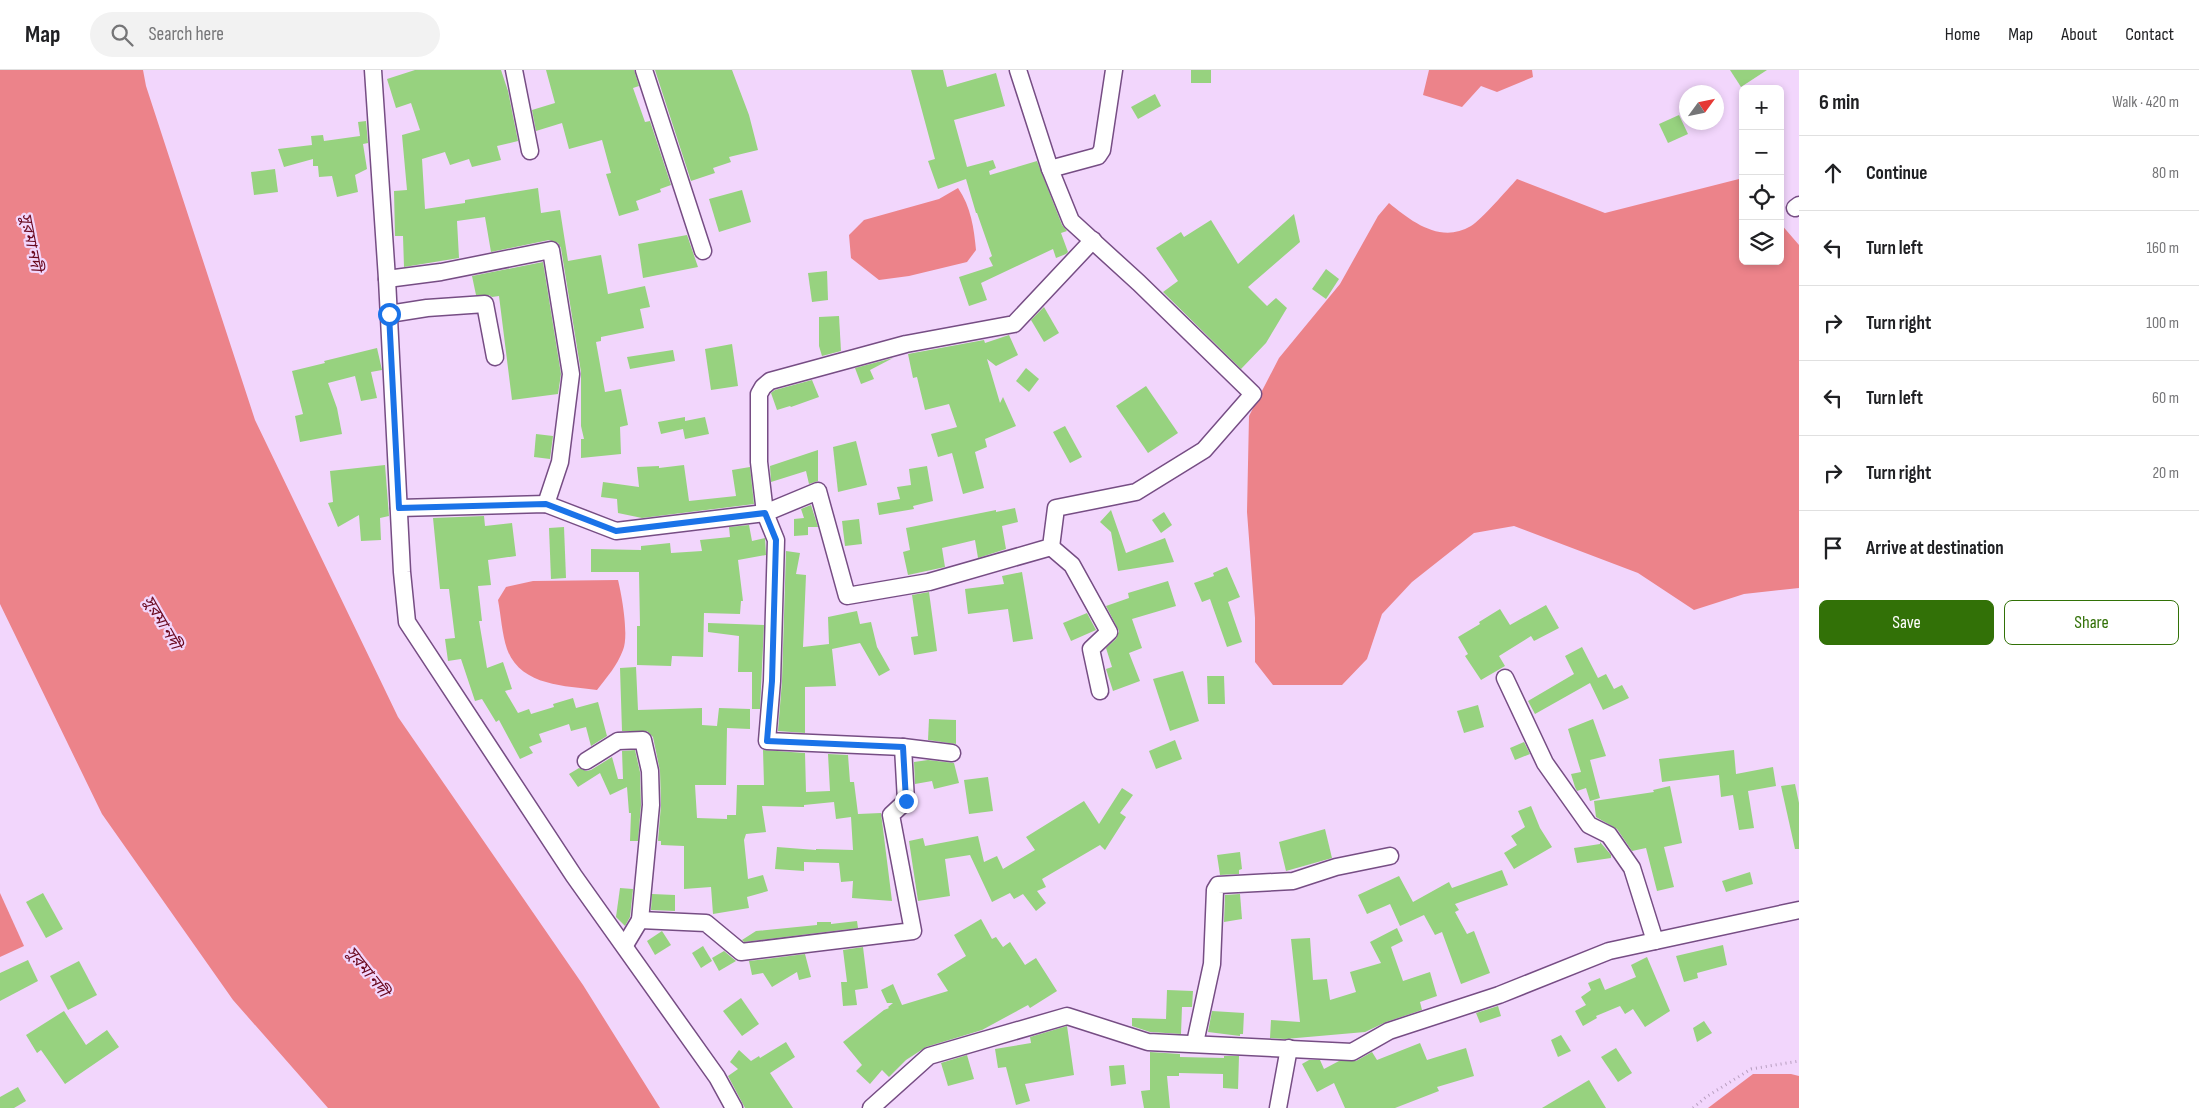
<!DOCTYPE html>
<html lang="en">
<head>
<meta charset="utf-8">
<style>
  :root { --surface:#fff; --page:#f2f2f2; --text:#202124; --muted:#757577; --line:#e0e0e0; --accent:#327107 }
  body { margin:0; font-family:"Sofia Sans Condensed","Noto Sans Bengali",sans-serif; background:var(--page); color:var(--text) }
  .controls { position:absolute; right:15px; top:15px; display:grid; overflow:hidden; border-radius:8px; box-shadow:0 2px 8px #0003 }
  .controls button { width:45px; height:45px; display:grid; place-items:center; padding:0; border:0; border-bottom:1px solid var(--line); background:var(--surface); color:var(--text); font:25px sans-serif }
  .compass { position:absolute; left:1679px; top:15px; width:45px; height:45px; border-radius:50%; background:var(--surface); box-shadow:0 2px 8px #0003; rotate:57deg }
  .stop { position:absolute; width:15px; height:15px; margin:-11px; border:4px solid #1a73e8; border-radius:50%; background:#fff }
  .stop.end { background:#1a73e8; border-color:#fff; box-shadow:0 1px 5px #0008 }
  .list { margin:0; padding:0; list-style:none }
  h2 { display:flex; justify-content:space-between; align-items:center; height:65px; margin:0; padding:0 20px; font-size:21px }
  h2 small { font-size:16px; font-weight:400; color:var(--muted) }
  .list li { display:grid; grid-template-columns:32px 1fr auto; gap:15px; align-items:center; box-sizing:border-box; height:75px; padding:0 20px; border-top:1px solid var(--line) }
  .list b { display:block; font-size:19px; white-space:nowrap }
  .list em { font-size:16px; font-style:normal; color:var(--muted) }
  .actions { display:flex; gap:10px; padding:15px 20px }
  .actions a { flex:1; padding:11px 0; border:1px solid var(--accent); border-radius:8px; text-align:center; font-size:18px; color:var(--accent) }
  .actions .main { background:var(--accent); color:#fff }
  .icon { flex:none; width:28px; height:28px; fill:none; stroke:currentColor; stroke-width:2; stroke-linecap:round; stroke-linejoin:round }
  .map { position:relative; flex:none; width:1799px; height:1038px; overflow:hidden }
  header { display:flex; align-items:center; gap:30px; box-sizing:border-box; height:70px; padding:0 25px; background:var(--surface); border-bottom:1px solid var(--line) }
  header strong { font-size:24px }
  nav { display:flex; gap:28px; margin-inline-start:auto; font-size:18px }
  .search { width:350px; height:45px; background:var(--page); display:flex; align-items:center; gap:12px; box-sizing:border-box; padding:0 18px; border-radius:28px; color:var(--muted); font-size:19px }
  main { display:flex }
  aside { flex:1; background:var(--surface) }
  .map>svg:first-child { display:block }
  .water { fill:#ec838a }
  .building { fill:#97d27f }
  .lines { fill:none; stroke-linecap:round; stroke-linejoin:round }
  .minor-casing { stroke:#764d84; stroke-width:19 }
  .path { stroke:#b89fc0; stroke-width:3; stroke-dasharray:1 4; stroke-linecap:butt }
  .minor { stroke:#fff; stroke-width:16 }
  .route { stroke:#1a73e8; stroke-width:6 }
  .labels { text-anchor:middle; stroke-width:4.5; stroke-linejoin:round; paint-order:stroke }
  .water-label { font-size:16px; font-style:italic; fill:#69081e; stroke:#f2d6fc }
</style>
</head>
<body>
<header>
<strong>Map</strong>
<div class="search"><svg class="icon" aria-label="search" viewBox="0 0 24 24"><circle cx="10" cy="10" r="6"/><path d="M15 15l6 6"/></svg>Search here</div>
<nav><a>Home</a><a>Map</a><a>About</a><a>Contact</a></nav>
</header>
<main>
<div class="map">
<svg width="1799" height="1038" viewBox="0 0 1799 1038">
  <rect width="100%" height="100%" fill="#f2d6fc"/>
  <g class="water">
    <polygon points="0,0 143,0 146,16 255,350 398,647 583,915 660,1038 328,1038 233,930 102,744 0,534"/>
    <polygon points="1429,0 1532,0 1533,7 1497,22 1481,16 1462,37 1423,25"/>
    <path d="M1517 109 1605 143 1739 109 1743 112V191H1780V153L1799 175V518L1744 524 1694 540 1638 503 1514 456 1474 463 1412 512 1382 544 1367 589 1342 615H1273L1255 592V548L1247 442 1249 346 1279 288 1340 214 1378 146 1389 133C1412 152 1441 174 1471 156 1482 149 1507 120 1517 109Z"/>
    <path d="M958 118C971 137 974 158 976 180L967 192 909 206 879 210 851 188 849 165 864 150 939 129Z"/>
    <path d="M618 510C622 526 629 566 623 580 617 596 607 607 597 620 565 616 520 616 507 579 502 564 501 546 498 530L506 517 533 511Z"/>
    <polygon points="0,823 24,876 0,887"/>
    <polygon points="1753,1004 1791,1004 1799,1006 1799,1038 1708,1038"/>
  </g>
  <g class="building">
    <polygon points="415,0 501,0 508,21 518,71 497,76 501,90 472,97 469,89 450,95 445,82 422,89 425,139 465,133 465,130 538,118 541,143 560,140 568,191 601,185 608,224 645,216 650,237 640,239 644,258 601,267 601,271 596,272 605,322 621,319 628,355 620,357 621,384 581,388 581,369 584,369 581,356 581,302 561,178 558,173 549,170 491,182 485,147 457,151 459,188 404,197 403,166 395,166 394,121 407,120 402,65 420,60 411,33 396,38 387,9"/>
    <polygon points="546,0 634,0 639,16 633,18 645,52 650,51 671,115 660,119 661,122 636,131 639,140 619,146 606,104 611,103 602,70 569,79 562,53 536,61 532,40 555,33"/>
    <polygon points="655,0 732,0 749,45 758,80 729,87 731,92 713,98 715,103 691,111"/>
    <polygon points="911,0 943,0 947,17 996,3 1005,36 954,50 967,97 993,90 996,98 989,101 990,105 1037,91 1062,155 1067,161 1061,163 1068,182 1066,184 1056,188 1053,179 981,213 987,230 969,236 959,207 993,196 989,188 992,186 977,143 976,143 966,109 938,119 928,91 935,89"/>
    <rect x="1191" y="0" width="20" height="13"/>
    <polygon points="1730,0 1767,0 1741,17"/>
    <polygon points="1155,24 1161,36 1138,49 1131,37"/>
    <polygon points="1679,45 1688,64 1668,73 1659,54"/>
    <polygon points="366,51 368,73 363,74 367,99 355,105 358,122 337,127 332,106 319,107 318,96 313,96 313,89 284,97 278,79 312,75 311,66 323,65 324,71 360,66 358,52"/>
    <polygon points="275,99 278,122 254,125 251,102"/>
    <polygon points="742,120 751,152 719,162 709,129"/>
    <polygon points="1294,144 1300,172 1248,217 1267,236 1276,228 1287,238 1266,273 1241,299 1163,222 1178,211 1156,178 1181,162 1184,167 1211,150 1238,194"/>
    <polygon points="687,165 698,197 643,208 638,174"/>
    <polygon points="543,192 561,304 558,324 512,330 499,226 492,227 489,225 476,225 472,206"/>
    <polygon points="1326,199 1339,209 1326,229 1312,219"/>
    <polygon points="827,201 828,230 812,232 808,203"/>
    <polygon points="1044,237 1059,263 1044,272 1031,250"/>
    <polygon points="839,246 841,281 822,286 819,276 819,247"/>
    <polygon points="1009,265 1018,285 996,296 987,289 1000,333 1003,327 1016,356 985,369 987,377 975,382 984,418 963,424 952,383 938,387 931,364 957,357 949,334 925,340 917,307 913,308 908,284 984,270 985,273"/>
    <polygon points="732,274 738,316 711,320 705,279"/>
    <polygon points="377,278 382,300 371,302 377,328 361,331 355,306 328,313 337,338 342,364 300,372 295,346 303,344 292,301 325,293 324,291"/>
    <polygon points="673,280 675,291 630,299 627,287"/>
    <polygon points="893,288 870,300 874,309 861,314 855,298"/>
    <polygon points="1026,298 1039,309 1029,322 1016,311"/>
    <polygon points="812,310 819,327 791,337 790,336 777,340 771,323 775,320"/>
    <polygon points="1146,316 1178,363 1148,383 1116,336"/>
    <polygon points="685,347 685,351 705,347 709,364 685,369 683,359 661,364 658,352"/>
    <polygon points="1065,356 1082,387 1070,393 1053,362"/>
    <polygon points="536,364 553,366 550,389 534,387"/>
    <polygon points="856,371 867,415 838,422 833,377"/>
    <polygon points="818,380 818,411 809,414 806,401 771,412 770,396"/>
    <polygon points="385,395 389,446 380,448 381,470 361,471 359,445 338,457 328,433 333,432 330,401"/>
    <polygon points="684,395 689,431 736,426 732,400 750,397 754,434 642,448 618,443 617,429 601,427 603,412 639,417 637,397 659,396 659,398"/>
    <polygon points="927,396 933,431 913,436 914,439 879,445 877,433 900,429 897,417 911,415 909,399"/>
    <polygon points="811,435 818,457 808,457 808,465 794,466 794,449 804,448 801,439"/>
    <polygon points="1015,438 1018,452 1002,456 1006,479 978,488 975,470 942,478 945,497 908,505 903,482 910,480 906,458 996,440 996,442"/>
    <polygon points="1111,440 1126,483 1165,468 1174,492 1118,501 1111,462 1100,452"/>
    <polygon points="1164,442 1172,455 1161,463 1152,450"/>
    <polygon points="484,446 485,456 512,453 516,486 488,490 491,515 478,516 482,551 479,551 487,598 503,592 512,619 505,621 518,643 529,639 531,644 554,637 553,634 573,628 576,638 598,632 607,666 591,676 586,657 571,661 569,654 539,664 542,672 529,677 533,683 520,689 499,650 496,652 482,629 475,631 461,589 448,591 445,569 455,568 449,519 440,519 433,448"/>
    <polygon points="859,449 862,474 845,476 842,451"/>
    <polygon points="749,455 752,471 765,468 766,485 738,490 743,531 741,531 740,544 704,543 703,587 672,586 671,596 637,595 637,556 640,556 639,502 591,502 591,479 641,480 641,476 670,473 671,483 702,481 700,470 730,467 729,457"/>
    <polygon points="564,457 566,508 551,509 549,458"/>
    <polygon points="786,481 800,483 796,504 806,505 803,577 829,574 828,547 857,541 860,554 871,552 877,577 890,600 879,606 860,573 832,579 836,616 805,617 805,663 778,661 782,611"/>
    <polygon points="1227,497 1240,527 1228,532 1242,572 1227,577 1210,529 1202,532 1194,513 1214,506 1213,503"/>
    <polygon points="1022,502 1033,569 1013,572 1008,539 968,544 965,519 1004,514 1002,506"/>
    <polygon points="1168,511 1176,536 1132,549 1142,578 1129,583 1140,611 1113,621 1106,599 1112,597 1106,578 1116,569 1119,561 1106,536 1129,528 1128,523"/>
    <polygon points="929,522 937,581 914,585 911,567 918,566 912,525"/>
    <polygon points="1546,535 1559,558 1534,571 1531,566 1499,586 1505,596 1481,610 1465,586 1468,584 1458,567 1480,554 1479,552 1500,539 1510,555"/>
    <polygon points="1087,543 1096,560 1071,571 1063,553"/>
    <polygon points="708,553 764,555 760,639 752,639 752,602 738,602 739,566 708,562"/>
    <polygon points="1582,577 1598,608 1606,604 1614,619 1622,615 1629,628 1603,640 1590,613 1535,644 1528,631 1574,604 1565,586"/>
    <polygon points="636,597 638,640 702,638 702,655 717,656 719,638 750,639 750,659 727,658 726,715 695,715 697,748 727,749 727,745 736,745 737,715 764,715 763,680 805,683 806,722 830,721 828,684 848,685 850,712 854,712 858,744 881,743 892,831 852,828 853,811 841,812 839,793 804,792 804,801 775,799 777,777 816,780 816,779 853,780 851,747 836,749 834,732 804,735 804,737 762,736 766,762 746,764 744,770 748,809 763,805 768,821 747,827 749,838 713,844 711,817 684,819 684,776 661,775 661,771 658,771 661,735 660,701 653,667 647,661 622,661 620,598"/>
    <polygon points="1183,601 1199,651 1170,661 1153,609"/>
    <polygon points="1207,606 1224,606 1225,634 1208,634"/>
    <polygon points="1478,635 1484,657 1464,663 1457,641"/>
    <polygon points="929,649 956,650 956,674 928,670"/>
    <polygon points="1593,649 1606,686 1590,690 1600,728 1590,731 1586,718 1577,721 1575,717 1571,704 1581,702 1568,659"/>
    <polygon points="1175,670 1182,689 1156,699 1149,681"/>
    <polygon points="1524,672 1530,684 1515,690 1510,678"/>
    <polygon points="635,680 640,702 641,735 638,771 630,771 631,743 629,743 627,717 610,725 600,703 578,717 569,704 579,698 586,701 591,700 612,687 618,709 623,709 622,681"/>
    <polygon points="1734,680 1736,704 1773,697 1776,716 1748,721 1754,758 1739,760 1733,725 1721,727 1719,705 1662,712 1659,689"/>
    <polygon points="928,690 954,693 959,713 934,719 932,711 915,714 914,692"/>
    <polygon points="988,707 993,741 969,744 964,710"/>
    <polygon points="1795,714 1799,733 1799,779 1795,779 1781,716"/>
    <polygon points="1670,716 1682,773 1664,777 1674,817 1657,821 1646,778 1632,781 1617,759 1596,747 1594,731 1654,722 1653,720"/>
    <polygon points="1122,718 1133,725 1120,743 1126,747 1105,780 1100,775 1042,809 1046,817 1037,821 1046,833 1036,841 1023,824 1014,829 1010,823 992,832 970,785 945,789 950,826 918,831 909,771 923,768 925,776 978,766 984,792 997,786 1003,799 1035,780 1026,767 1084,731 1099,754"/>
    <polygon points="1531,736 1540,758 1552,777 1514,799 1504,783 1517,775 1511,766 1525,757 1518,741"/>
    <polygon points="1325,759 1332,788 1286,801 1279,772"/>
    <polygon points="1600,772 1611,785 1611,788 1577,793 1574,778 1600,774"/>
    <polygon points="1240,782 1242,799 1239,800 1239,804 1220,805 1217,785"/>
    <polygon points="1502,800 1508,815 1455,834 1459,840 1455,842 1467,864 1474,861 1490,903 1461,914 1442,862 1435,865 1424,845 1400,856 1390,834 1367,844 1358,825 1399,806 1413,832 1449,812 1452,818"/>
    <polygon points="1750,802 1753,814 1726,822 1722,811"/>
    <polygon points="620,818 633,819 630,847 625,856 616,847"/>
    <polygon points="43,823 63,859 46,868 26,832"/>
    <polygon points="652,824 675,825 675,841 651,840"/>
    <polygon points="1240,824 1242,849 1224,852 1225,825"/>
    <polygon points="981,849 992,869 996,867 1003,877 1010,872 1025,895 1036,888 1057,921 1030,938 1028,935 982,960 926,977 906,990 889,1007 882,1000 870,1014 856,1001 862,995 843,972 884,940 889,938 888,937 893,933 887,933 881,920 893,914 902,935 948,921 937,904 966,886 954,865"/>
    <polygon points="857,851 858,858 744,872 742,870 756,861 817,855 817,852 831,852 831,854"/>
    <polygon points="1397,858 1403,871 1391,877 1403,911 1430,902 1437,926 1420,932 1422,940 1386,952 1365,962 1285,969 1270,968 1271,950 1300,952 1291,869 1310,868 1313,910 1327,909 1330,930 1356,922 1350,902 1381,893 1370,872"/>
    <polygon points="662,861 671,875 655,885 647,871"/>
    <polygon points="1723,875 1727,895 1697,903 1698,908 1684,912 1676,886"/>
    <polygon points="703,876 712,891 701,898 692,883"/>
    <polygon points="863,877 868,918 855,920 857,935 843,936 841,912 847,912 843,880"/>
    <polygon points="724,881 736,891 719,901 712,888"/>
    <polygon points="805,884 811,907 799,910 797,902 772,917 763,903 752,905 749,891"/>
    <polygon points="1647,887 1670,941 1645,957 1633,939 1625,944 1620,936 1596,946 1597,948 1583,956 1575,941 1586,935 1581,927 1591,920 1588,913 1600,908 1605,920 1636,907 1631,895"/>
    <polygon points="28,890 38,911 0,931 0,903"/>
    <polygon points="79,891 97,925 68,940 50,906"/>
    <polygon points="1167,920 1193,921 1192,937 1182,937 1181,964 1150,962 1132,956 1132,948 1166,949"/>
    <polygon points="741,928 759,954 742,966 723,941"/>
    <polygon points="1498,936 1501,946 1480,953 1476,943"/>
    <polygon points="64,941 86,975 107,960 119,977 65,1014 41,980 37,983 26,965"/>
    <polygon points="1212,941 1244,943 1243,964 1240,964 1240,966 1208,962"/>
    <polygon points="1704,951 1712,963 1697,972 1693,958"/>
    <polygon points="1067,956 1074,1005 1025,1014 1030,1031 1016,1035 1006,997 998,998 995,979 1031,973 1030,967"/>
    <polygon points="1561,965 1571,981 1558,987 1551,970"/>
    <polygon points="786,972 795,987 770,1003 793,1038 745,1038 728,1006 738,999 730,992 739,980 751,991 759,986 760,988"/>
    <polygon points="1420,973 1427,990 1466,978 1474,1006 1437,1017 1439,1021 1395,1038 1345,1038 1334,1013 1317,1022 1302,994 1309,990 1320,990 1324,999 1339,991 1356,991 1372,982 1377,990"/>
    <polygon points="1616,978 1632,1003 1618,1012 1601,987"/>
    <polygon points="1150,982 1180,984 1180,987 1224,988 1224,986 1239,986 1238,1019 1223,1018 1223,1004 1179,1003 1179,1006 1167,1006 1170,1038 1144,1038 1141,1021 1150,1020"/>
    <polygon points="967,985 974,1009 948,1016 941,993"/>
    <polygon points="1124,995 1126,1014 1111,1016 1109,996"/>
    <polygon points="1589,1010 1606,1038 1542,1038"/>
    <polygon points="18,1017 26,1031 14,1038 0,1038 0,1027"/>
  </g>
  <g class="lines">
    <g class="minor-casing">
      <g id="minor">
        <polyline points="373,0 387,209 402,502 407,552 574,806 717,1007 734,1038"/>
        <polyline points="514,0 530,81"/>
        <polyline points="644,0 703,181"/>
        <polyline points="1050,99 1098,86 1102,80 1114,0"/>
        <polyline points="1795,138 1799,135"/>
        <polyline points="387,209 441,202 551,180 571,304 560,392 546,434"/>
        <polyline points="389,244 427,238 485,234 495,287"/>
        <polyline points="399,438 546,434 616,461 765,443 818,421 847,526 929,512 1051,477 1056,438 1136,422 1204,380 1253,324 1139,213 1071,151 1050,99 1018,0"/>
        <polyline points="1051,477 1072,495 1109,562 1091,579 1100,621"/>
        <polyline points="1505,608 1545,693 1589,755 1609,765 1632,798 1655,871"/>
        <polyline points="952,683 903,677 767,671 772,611 776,470 765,443 759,392 759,324 763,317 770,311 906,274 1014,254 1093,170"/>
        <polyline points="586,691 618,671 643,670 650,701 651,735 640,850 625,875"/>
        <polyline points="640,850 706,853 741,882 913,861 891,745 906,731 903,677"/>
        <polyline points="1195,973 1212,894 1215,820 1218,815 1293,811 1336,797 1390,786"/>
        <polyline points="871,1038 929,986 1067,946 1148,972 1352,982 1389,961 1499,925 1609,881 1799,840"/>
        <polyline points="1278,1038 1289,978"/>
      </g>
    </g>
    <polyline class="path" points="1693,1038 1706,1027 1751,999 1799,991"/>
    <use href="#minor" class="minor"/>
  </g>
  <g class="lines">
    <polyline class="route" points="389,244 399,438 546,434 616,461 765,443 776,470 772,611 767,671 903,677 906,731"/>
  </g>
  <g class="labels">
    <g class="water-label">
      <text transform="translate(32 172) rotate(79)" y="6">সুরমা নদী</text>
      <text transform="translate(163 552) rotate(60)" y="6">সুরমা নদী</text>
      <text transform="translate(368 901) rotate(52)" y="6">সুরমা নদী</text>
    </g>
  </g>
</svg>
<div class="controls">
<button>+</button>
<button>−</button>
<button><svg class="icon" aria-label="locate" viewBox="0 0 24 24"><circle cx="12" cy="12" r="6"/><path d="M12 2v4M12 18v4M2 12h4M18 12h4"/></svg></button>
<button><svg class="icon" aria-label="layers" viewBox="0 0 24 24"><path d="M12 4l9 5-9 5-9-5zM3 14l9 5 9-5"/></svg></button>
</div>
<svg class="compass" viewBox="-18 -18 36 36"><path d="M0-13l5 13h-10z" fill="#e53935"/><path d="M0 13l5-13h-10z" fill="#757577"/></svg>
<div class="stop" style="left:389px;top:244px"></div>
<div class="stop end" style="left:906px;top:731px"></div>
</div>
<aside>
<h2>6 min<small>Walk · 420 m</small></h2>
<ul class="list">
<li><svg class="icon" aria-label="ahead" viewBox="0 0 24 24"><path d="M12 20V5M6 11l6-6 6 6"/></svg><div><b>Continue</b></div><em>80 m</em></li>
<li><svg class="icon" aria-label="left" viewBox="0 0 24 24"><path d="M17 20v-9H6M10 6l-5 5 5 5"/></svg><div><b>Turn left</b></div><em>160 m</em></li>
<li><svg class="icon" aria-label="right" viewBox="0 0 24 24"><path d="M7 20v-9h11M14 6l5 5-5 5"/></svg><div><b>Turn right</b></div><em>100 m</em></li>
<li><svg class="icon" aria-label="left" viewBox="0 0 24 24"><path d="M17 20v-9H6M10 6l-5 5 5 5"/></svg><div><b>Turn left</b></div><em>60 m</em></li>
<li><svg class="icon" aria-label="right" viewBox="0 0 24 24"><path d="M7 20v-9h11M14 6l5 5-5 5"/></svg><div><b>Turn right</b></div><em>20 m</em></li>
<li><svg class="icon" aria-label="arrive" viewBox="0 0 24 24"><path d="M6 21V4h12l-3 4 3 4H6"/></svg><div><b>Arrive at destination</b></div></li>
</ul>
<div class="actions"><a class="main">Save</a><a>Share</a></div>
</aside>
</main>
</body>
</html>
